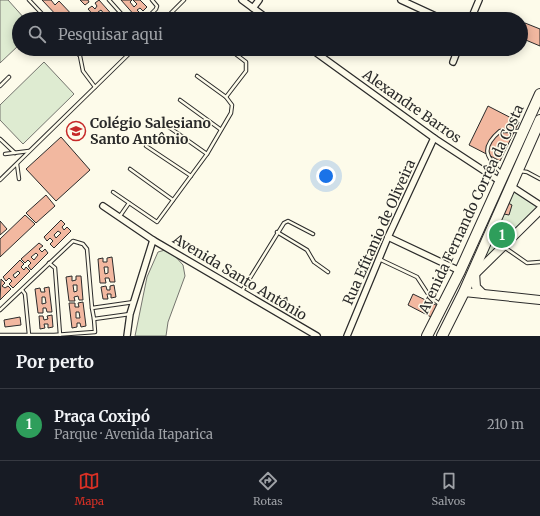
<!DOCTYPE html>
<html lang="pt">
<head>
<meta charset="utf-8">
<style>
  :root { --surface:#171b24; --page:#20242c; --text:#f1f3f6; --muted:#9ea1a6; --line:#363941; --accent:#d93025 }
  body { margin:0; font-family:Merriweather,serif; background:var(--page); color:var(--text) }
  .you { position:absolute; left:326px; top:176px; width:14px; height:14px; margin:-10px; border:3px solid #fff; border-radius:50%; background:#1a73e8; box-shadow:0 0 0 6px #1a73e833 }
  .badge { display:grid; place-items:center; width:26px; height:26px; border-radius:50%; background:var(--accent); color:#fff; font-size:13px; font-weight:700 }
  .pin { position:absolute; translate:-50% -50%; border:2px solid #fff; box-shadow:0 1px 4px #0006 }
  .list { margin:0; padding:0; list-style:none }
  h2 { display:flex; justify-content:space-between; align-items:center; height:52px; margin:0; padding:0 16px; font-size:17px }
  h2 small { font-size:13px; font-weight:400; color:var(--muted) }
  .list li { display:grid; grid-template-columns:26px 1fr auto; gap:12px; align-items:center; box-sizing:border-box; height:72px; padding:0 16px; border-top:1px solid var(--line) }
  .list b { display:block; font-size:15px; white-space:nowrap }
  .list p { margin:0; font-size:13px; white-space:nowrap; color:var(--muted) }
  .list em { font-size:13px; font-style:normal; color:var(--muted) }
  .icon { flex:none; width:22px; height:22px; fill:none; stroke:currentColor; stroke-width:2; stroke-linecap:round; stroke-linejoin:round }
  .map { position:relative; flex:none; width:540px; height:336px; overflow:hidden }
  .search { position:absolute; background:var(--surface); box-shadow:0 2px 10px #0003; left:12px; right:12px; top:12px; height:44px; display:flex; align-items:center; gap:10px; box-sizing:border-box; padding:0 14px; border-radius:22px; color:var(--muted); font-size:15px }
  .sheet { height:124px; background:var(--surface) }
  nav { display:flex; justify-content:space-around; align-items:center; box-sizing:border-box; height:56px; border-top:1px solid var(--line); background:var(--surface); font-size:11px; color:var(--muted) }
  nav a { display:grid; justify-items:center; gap:2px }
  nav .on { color:var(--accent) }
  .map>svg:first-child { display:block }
  .green { fill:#deebd1; stroke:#74746e }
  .building { fill:#f2b8a0; stroke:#2b2b2b; fill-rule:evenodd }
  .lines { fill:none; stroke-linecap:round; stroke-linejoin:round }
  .lane-casing { stroke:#2b2b2b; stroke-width:4.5 }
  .street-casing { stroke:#2b2b2b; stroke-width:8 }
  .secondary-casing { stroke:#2b2b2b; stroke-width:10 }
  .highway-casing { stroke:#2b2b2b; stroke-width:12 }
  .lane { stroke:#fdfbea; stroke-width:2.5 }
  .street { stroke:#fdfbea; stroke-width:5.5 }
  .secondary { stroke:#fdfbea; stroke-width:8 }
  .highway { stroke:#fdfbea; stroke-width:10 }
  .labels { text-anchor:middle; stroke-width:3; stroke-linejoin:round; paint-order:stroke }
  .street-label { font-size:14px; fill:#2b2b2b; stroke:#fdfbea }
  .poi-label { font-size:14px; font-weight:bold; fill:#2b2b2b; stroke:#fdfbea; text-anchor:start }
</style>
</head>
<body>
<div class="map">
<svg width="540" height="336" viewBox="0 0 540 336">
  <rect width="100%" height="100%" fill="#fdfbea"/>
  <g class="green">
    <polygon points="0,0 8,0 25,19 19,19 19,45 0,63"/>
    <polygon points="44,62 74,94 23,144 0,120 0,105"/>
    <polygon points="513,191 539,207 482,263"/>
    <polygon points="165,250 174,255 183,265 185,276 168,322 166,336 135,336 147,277 158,252"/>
  </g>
  <g class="building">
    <polygon points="42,0 51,0 55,5 59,1 76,19 60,19"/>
    <polygon points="80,0 88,0 89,2 85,5"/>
    <path d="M99 0 115 18 113 19H97L88 9 92 6 95 9 97 6 95 3ZM101 10 105 15 102 17 98 12Z"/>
    <polygon points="121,0 132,0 130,2 134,7 137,4 133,0 140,0 147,7 143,11 140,8 137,10 140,13 136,17"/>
    <polygon points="525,23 540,29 540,46 521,38 521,32"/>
    <polygon points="488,106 519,122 500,161 469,145"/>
    <polygon points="61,137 90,170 56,201 26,169"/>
    <polygon points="46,195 55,206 36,223 26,213"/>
    <polygon points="508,203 512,205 509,215 504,214"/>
    <polygon points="25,215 35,224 0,257 0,239"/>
    <path d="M61 220 65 224 62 227 64 230 67 227 71 231 54 248 50 244 53 241 50 238 47 241 44 237ZM58 231 61 233 56 238 54 235Z"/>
    <polygon points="0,221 7,229 0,235"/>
    <path d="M39 243 43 246 39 249 42 252 45 249 48 253 31 270 28 266 31 263 28 260 25 263 21 259ZM36 253 38 255 34 260 31 257Z"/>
    <path d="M112 257 115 282H110L109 278H105L106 283H100L98 259 103 258V262H107V258ZM104 267H108V273L105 274Z"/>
    <path d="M20 260 24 264 21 267 24 270 26 267 30 271 13 288 9 284 12 281 9 278 6 281 3 277ZM18 271 20 273 15 278 13 275Z"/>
    <path d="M72 276V281L76 280V276H81L83 300H79L78 296 74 297 75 301H69L66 277ZM73 285H77V291L74 292Z"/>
    <polygon points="1,279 5,283 2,286 5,288 8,286 11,289 0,300"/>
    <polygon points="114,285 116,297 111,298 111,294 107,294 108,299 103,299 101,287 106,286 107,290 110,290 110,286"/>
    <path d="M49 287 52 312H47L46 308H43V313H38L35 289 40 288 41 292H45L44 288ZM42 297H45L46 303 42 304Z"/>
    <polygon points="413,294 438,306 433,318 408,305"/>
    <path d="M83 302 86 326 81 327 80 323H77V327L72 328 69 303H75V307H79L78 303ZM76 312H79L80 318H76Z"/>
    <polygon points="52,315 53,327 48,328 48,324 44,324 45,328 40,329 39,316 43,316 44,320 48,319 47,316"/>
    <polygon points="20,317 21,325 5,327 4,320"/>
  </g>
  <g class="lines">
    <g class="lane-casing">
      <g id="lane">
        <polyline points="29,0 47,19"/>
        <polyline points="109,0 126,19"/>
        <polyline points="146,19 156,9 157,6 152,0"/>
        <polyline points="165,19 184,0"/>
        <polyline points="74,49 80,56 83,71 95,87"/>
        <polyline points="0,86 9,77"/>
        <polyline points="226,97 246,71 246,62 229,49"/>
        <polyline points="180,100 220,129"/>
        <polyline points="163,123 207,154"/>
        <polyline points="0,139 15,153"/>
        <polyline points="146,146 191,176"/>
        <polyline points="5,154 29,151"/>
        <polyline points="17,164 19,179"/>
        <polyline points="130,169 173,200"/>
        <polyline points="520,171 527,172 540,179"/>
        <path d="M502 174C486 157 480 148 500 131H521"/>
        <polyline points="0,180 134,49"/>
        <polyline points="113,192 157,222 207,154 231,113 232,105 226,97 197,76"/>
        <polyline points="120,216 129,203"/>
        <polyline points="277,232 307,250 314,262 328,272"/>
        <polyline points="504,247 527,263 540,262"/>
        <polyline points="379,259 417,277 430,297 441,305"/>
        <polyline points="49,263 55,268 60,335"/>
        <polyline points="22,290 25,294 29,335"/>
        <polyline points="242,291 284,223 288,221 313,234"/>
        <polyline points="0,310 73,241 83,244 87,249 92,308"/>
        <polyline points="130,314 94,319 92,308 134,302"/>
        <polyline points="0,335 54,335 95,332 94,319"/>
      </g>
    </g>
    <g class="street-casing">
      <g id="street">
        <polyline points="242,0 268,19"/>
        <polyline points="401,0 442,19"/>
        <polyline points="253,8 259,0"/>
        <polyline points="471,19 479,0"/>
        <polyline points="311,49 434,138 501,182"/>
        <polyline points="453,62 458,49"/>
        <polyline points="511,186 540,205"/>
        <polyline points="103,206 153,240"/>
        <polyline points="388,237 460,271"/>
        <polyline points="127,336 130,314 153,240 317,336"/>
        <polyline points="347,336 388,237 434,138"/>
      </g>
    </g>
    <g class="secondary-casing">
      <g id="secondary">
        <polyline points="475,272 476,287 483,294"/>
        <polyline points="471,278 540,210"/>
        <polyline points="464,292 540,300"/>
      </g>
    </g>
    <g class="highway-casing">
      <g id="highway">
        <polyline points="427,336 460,271 540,94"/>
        <polyline points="442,336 464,292 540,120"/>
      </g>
    </g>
    <use href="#lane" class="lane"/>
    <use href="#street" class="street"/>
    <use href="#secondary" class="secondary"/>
    <use href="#highway" class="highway"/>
  </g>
  <defs>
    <g id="school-ring" transform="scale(1)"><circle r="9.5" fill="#fdfbea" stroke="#c62828" stroke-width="1.5"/><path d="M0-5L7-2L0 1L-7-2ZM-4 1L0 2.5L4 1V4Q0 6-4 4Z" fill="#c62828"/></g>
  </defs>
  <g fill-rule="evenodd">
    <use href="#school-ring" x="76" y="131"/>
  </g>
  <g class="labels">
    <g class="street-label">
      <text transform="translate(412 106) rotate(35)" y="5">Alexandre Barros</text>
      <text transform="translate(471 209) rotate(-65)" y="5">Avenida Fernando Corrêa da Costa</text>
      <text transform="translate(379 232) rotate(-66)" y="5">Rua Efitanio de Oliveira</text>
      <text transform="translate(240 277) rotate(31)" y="5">Avenida Santo Antônio</text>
    </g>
    <g class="poi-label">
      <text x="90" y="128">Colégio Salesiano<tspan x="90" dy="16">Santo Antônio</tspan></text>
    </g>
  </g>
</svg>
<div class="you"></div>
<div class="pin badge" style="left:502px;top:235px;background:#2e9e5b">1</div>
<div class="search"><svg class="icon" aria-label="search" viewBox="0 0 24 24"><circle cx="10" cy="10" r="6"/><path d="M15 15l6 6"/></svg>Pesquisar aqui</div>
</div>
<section class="sheet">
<h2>Por perto<small></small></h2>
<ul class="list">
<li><span class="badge" style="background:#2e9e5b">1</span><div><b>Praça Coxipó</b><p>Parque · Avenida Itaparica</p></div><em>210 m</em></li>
</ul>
</section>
<nav>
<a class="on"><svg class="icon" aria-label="map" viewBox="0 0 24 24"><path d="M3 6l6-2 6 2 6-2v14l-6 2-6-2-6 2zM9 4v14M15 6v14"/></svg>Mapa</a>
<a><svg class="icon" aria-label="directions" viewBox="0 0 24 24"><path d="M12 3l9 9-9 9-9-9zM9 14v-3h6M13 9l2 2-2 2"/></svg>Rotas</a>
<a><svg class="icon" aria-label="saved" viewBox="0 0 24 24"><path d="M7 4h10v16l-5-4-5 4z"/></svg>Salvos</a>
</nav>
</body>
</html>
